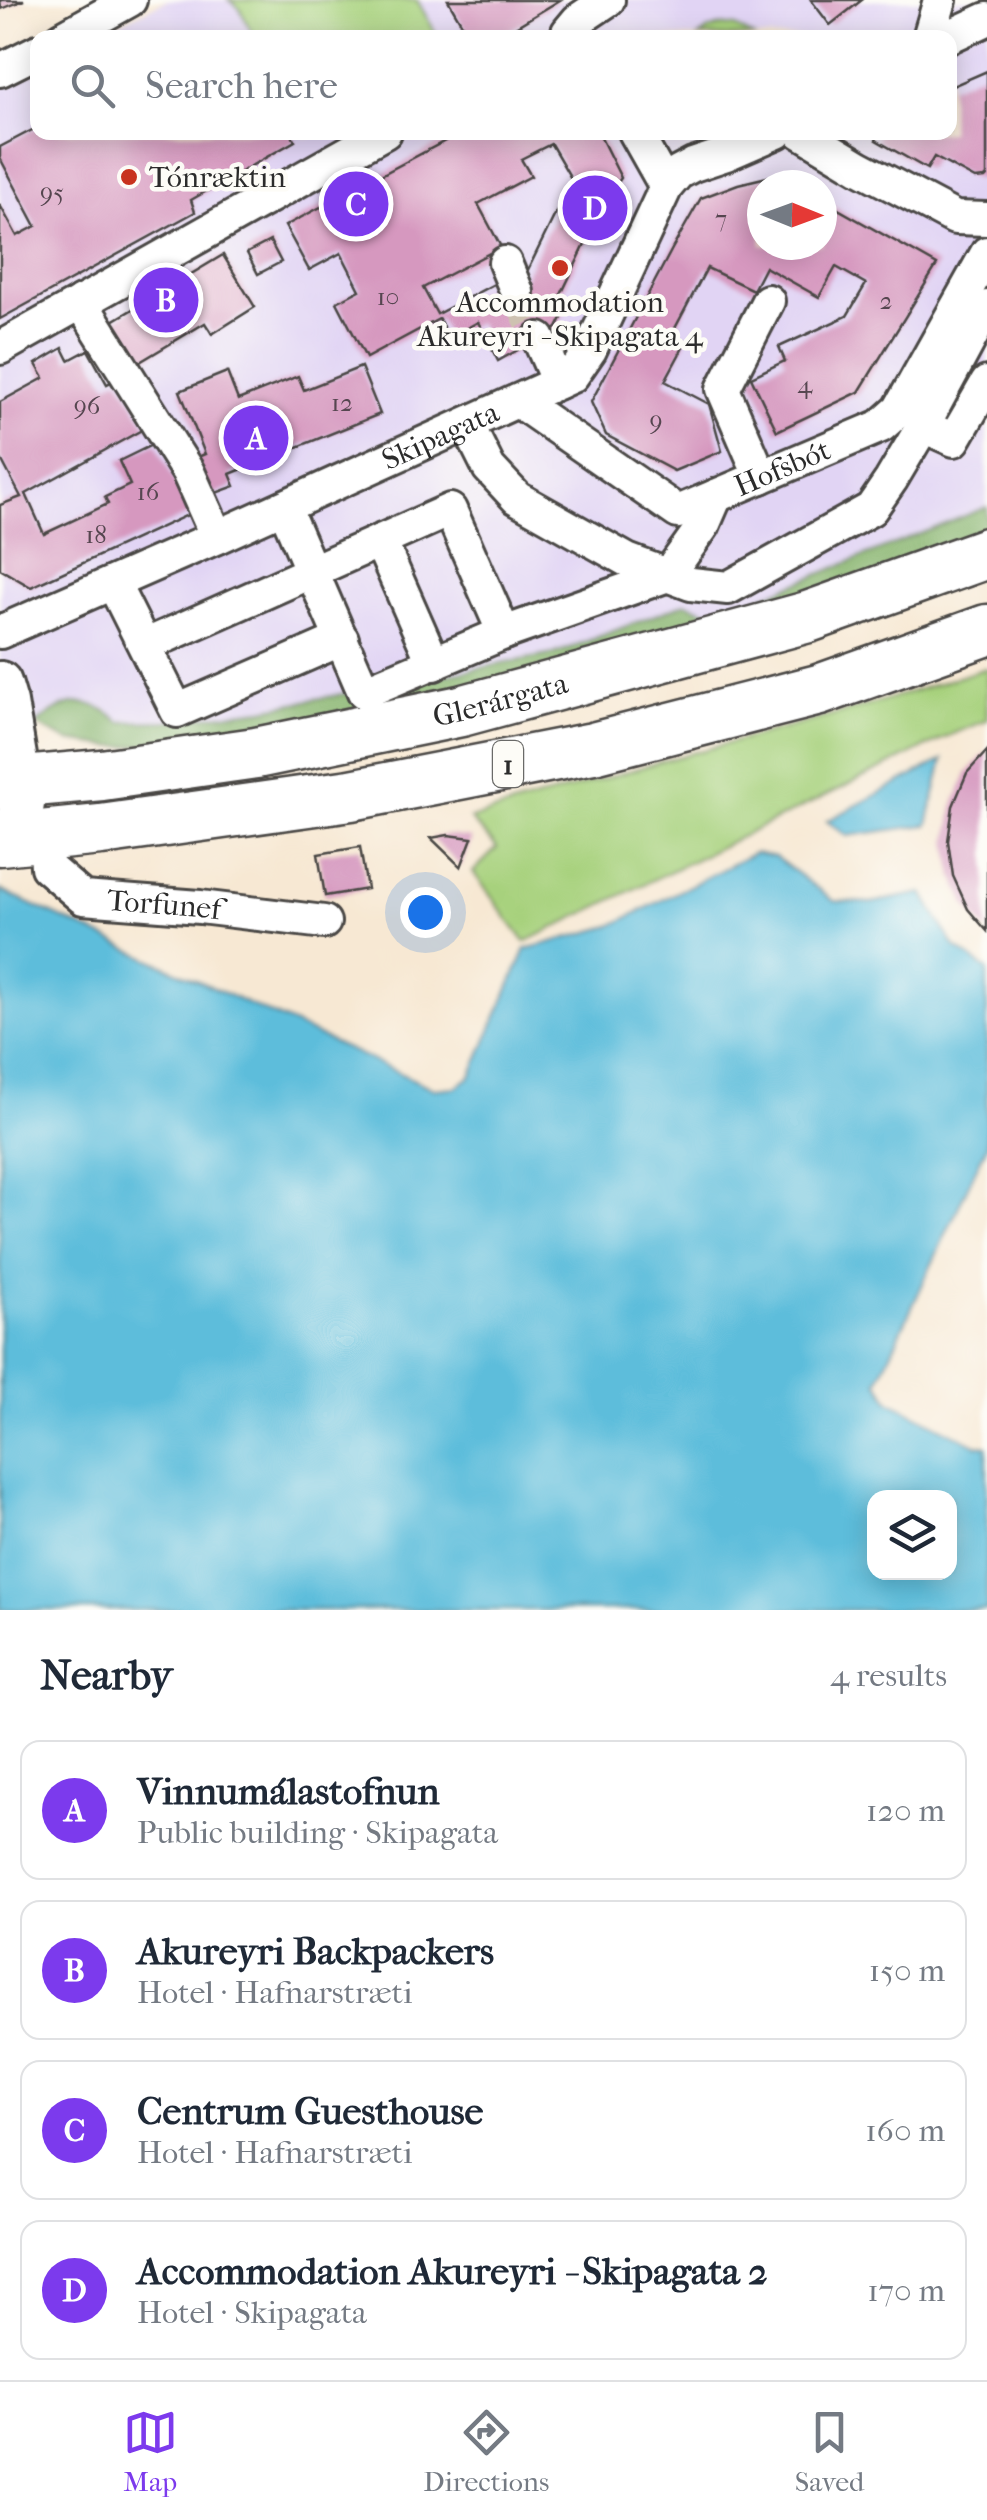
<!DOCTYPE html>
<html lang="en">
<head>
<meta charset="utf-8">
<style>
  :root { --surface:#fff; --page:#f6f6f7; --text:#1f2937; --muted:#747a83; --line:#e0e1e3; --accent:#7c3aed }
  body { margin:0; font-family:"IM FELL French Canon",serif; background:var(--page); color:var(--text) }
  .controls { position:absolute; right:30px; bottom:30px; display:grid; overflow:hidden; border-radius:20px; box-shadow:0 5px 25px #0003 }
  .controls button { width:90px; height:90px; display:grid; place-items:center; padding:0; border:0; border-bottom:2px solid var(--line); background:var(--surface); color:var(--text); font:50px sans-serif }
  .compass { position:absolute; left:747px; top:170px; width:90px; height:90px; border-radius:50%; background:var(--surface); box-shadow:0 5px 25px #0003; rotate:91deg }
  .you { position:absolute; left:425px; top:912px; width:35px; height:35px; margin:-25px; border:8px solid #fff; border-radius:50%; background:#1a73e8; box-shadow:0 0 0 15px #1a73e833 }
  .badge { display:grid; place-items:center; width:65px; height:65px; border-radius:50%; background:var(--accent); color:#fff; font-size:32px; font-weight:700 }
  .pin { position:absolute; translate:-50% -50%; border:5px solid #fff; box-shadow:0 2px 10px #0006 }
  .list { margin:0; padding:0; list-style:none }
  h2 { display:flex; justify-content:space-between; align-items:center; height:130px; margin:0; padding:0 40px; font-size:42px }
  h2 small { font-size:32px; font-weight:400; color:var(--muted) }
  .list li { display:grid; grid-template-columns:65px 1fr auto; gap:30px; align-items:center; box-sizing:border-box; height:140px; margin:0 20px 20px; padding:0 20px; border:2px solid var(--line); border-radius:20px }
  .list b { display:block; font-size:38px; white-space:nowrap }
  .list p { margin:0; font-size:32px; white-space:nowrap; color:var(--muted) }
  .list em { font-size:32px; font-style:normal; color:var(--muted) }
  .icon { flex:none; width:55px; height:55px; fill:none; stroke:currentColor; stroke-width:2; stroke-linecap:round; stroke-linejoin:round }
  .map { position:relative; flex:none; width:987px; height:1610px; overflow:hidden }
  .search { position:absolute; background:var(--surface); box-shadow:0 5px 25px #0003; left:30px; right:30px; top:30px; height:110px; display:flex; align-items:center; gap:25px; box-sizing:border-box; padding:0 35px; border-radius:20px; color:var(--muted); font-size:38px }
  .sheet { height:770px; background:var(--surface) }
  nav { display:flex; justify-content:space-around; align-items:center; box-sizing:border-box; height:140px; border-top:2px solid var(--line); background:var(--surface); font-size:28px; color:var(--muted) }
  nav a { display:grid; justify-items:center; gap:5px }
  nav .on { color:var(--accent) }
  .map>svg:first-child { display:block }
  .built { fill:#e1d4f4; fill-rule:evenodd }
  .green { fill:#a7d17d; stroke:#697e54; stroke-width:2.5 }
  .forest { fill:#85b36c; stroke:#586f4c; stroke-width:2.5 }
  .water { fill:#5dbddb; stroke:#447483; stroke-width:2.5; fill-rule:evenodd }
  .building { fill:#d698bf; fill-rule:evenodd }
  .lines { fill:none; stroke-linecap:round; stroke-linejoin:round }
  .minor-tunnel { stroke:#cec2b1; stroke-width:32; stroke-dasharray:32 16; stroke-linecap:butt }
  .minor-casing { stroke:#4a4744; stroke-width:38 }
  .major-casing { stroke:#4a4744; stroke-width:48 }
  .highway-casing { stroke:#4a4744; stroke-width:55 }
  .minor { stroke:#fff; stroke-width:32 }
  .major { stroke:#fff; stroke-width:42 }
  .highway { stroke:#fff; stroke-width:50 }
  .poi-dot { fill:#c8321e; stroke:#fdfcf7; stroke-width:4 }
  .labels { text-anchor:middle; stroke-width:9; stroke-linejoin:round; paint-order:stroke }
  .number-label { font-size:25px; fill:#564650 }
  .shield { fill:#fdfcf7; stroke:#6a6a68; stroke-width:2.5 }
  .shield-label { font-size:28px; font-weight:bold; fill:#2b2b2b }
  .poi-label { font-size:30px; fill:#2b2b2b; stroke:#fdfcf7; text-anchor:start }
  .street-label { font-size:30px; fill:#2b2b2b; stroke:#fdfcf7 }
</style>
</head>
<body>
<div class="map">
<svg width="987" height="1610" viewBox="0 0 987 1610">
  <rect width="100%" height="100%" fill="#fdfcf7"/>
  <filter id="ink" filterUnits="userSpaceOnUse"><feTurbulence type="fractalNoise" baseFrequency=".01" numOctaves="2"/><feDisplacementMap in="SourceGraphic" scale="20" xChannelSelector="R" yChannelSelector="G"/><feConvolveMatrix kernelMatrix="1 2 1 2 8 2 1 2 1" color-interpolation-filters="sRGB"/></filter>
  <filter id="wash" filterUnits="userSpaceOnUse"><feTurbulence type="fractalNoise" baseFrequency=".0048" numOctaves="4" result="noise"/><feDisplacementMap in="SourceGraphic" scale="40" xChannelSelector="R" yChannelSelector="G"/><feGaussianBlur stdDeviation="2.25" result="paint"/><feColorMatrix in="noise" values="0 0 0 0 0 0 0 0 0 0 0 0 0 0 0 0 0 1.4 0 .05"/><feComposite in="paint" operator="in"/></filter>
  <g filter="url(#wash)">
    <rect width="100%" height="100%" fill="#f7e8d3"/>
    <g class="built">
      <polygon points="167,0 229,0 239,9 254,37 97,38 118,24"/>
      <path d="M417 0H987V507L717 615 686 604 554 654 263 709 167 721 121 722 106 709 90 704 50 712 36 725 0 726V85L37 71 38 132H304L307 138 317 132H950V38L438 37ZM762 185H822V245H762Z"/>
    </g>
    <g class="green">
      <polygon points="229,0 417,0 438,37 254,37 240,9"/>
      <polygon points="722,26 735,27 753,37 699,37 709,30"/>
      <polygon points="987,668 987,720 955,733 525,942 473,872 497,848 470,819 662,761 856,709"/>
    </g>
    <path class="forest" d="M987 507V531L845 587 433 697 170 744 111 747 68 741 36 725C65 698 90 695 121 722L167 721 263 709 554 654 686 603 717 615Z"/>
    <g class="water">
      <polygon points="943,760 928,825 847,836 827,821"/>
      <path d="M754 853 775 857 834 901 871 903 923 893 954 946 987 970V1145L878 1381 890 1401 976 1445 987 1446V1610H0V890L434 1089 456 1087 471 1076 526 949 611 926ZM874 1498H950V1572H874Z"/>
    </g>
    <g id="blocks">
      <g class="building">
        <polygon points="0,0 24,0 1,9"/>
        <polygon points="448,0 560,0 497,38 470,38"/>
        <polygon points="811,0 862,0 830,25"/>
        <polygon points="987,71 987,176 985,178 975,179 934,157 927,169 876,140 880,132 950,132 950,87"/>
        <polygon points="38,127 38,132 290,132 295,141 191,200 195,212 0,319 0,205 17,236 36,226 0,158 0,147"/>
        <path d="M446 132H598L621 178 608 197 557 303 567 308 557 328 498 361 478 322 449 338 439 319 366 358 337 302 360 290 341 253 309 270 285 226 445 141 441 135ZM551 144 572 180 517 292 498 282 437 314 423 288 501 247 478 204 531 176 521 159Z"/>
        <polygon points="784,173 797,185 762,185 762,245 822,245 822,200 937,265 859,392 777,431 751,377 785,361 779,347 847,316 866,284 836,267 819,297 765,267 753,290 707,268 672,334 686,342 665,381 709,404 722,451 674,471 606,435 591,402 672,249 701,198 738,184"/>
        <polygon points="270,241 281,262 258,274 247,253"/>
        <polygon points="223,255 255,307 212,334 205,323 128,369 103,327"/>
        <polygon points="63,348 69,360 88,350 107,384 119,378 147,427 26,494 44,534 108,504 105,497 130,485 119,461 156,443 190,514 31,587 0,569 0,505 21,497 0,457 0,402 44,378 36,364"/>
        <polygon points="361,367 380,414 230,474 235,486 208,496 193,459 205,454 180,391 227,372 238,400 298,376 304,390"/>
        <polygon points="987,751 987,931 968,909 953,876 948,841 953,806 967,773"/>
        <polygon points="448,835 472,838 461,867 431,838"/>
        <polygon points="360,847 367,889 325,896 318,854"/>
      </g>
    </g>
  </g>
  <g filter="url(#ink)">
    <use href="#blocks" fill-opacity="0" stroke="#4a4744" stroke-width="2.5"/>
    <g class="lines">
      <polyline class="minor-tunnel" points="517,292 539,339"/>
      <g class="minor-casing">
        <g id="minor">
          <polyline points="568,32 578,20 608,0"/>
          <polyline points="62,38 130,0"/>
          <polyline points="929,38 940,0"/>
          <polyline points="946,38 987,19"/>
          <polyline points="0,70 38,51"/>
          <polyline points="635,132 666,187"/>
          <polyline points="801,132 859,167 955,218 987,219"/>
          <polyline points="505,263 517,292"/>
          <polyline points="81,302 188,472 217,537"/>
          <polyline points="539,339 558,382"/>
          <polyline points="0,348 385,132"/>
          <path id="s1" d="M518 401 678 512 881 426 899 410 987 253"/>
          <polyline points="916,409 923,426 954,440 987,383"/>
          <polyline points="467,424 489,468 517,498 627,560 691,584 728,588 871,509 891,480 923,426 987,307"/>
          <polyline points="761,477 723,389 768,301"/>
          <polyline points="284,507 364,692 504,633 668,575 703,526 716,496"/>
          <polyline points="380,541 434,664"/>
          <polyline points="113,583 177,711 342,639"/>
          <path id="s2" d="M0 632 217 537 572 376 590 350 666 187 678 173 693 165 726 154 777 132"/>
          <polyline points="146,645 450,510 504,633"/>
          <path id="s3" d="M45 836 47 867 83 898 200 907 324 922"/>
        </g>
      </g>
      <g class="major-casing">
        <polyline id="major" points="0,683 6,703 23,804 15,839"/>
      </g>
      <g class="highway-casing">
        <g id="highway">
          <path id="s4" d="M0 784 102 775 256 753 461 711 808 617 987 553"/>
          <polyline points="0,840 101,830 351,795 593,748 819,690 987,630"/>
        </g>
      </g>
      <use href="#minor" class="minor"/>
      <use href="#major" class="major"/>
      <use href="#highway" class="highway"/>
    </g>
  </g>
  <g class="poi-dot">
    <circle cx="129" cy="177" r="10"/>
    <circle cx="560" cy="268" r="10"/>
  </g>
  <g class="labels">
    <g class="number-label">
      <text x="52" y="201">95</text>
      <text x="721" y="227">7</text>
      <text x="388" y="305">10</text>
      <text x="886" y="309">2</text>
      <text x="805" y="393">4</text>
      <text x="342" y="411">12</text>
      <text x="87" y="414">96</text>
      <text x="656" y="429">9</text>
      <text x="148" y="500">16</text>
      <text x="96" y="543">18</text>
    </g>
    <rect class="shield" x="493" y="741" width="30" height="46" rx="8"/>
    <g class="shield-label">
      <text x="508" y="774">1</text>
    </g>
    <g class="poi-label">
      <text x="149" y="187">Tónræktin</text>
      <text x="560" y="312" text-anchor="middle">Accommodation<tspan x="560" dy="34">Akureyri - Skipagata 4</tspan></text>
    </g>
    <g class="street-label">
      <text dy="10" stroke="none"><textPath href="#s2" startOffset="482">Skipagata</textPath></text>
      <text dy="10" stroke="none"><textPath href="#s1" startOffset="308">Hofsbót</textPath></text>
      <text dy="10" stroke="none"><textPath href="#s4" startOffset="508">Glerárgata</textPath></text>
      <text dy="10" stroke="none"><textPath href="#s3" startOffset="160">Torfunef</textPath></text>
    </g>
  </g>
</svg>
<div class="controls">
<button><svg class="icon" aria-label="layers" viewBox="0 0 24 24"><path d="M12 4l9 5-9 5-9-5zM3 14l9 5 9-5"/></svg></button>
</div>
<svg class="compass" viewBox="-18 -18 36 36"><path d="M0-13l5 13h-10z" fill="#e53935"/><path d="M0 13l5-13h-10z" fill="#747a83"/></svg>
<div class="you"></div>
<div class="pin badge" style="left:256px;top:438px">A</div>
<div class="pin badge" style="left:166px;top:300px">B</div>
<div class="pin badge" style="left:356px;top:204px">C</div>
<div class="pin badge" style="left:595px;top:208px">D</div>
<div class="search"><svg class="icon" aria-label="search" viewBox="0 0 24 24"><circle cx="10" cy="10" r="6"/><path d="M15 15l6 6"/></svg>Search here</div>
</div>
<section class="sheet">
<h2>Nearby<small>4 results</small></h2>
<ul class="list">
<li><span class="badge">A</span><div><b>Vinnumálastofnun</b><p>Public building · Skipagata</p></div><em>120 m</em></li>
<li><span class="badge">B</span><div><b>Akureyri Backpackers</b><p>Hotel · Hafnarstræti</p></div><em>150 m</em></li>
<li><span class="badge">C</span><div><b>Centrum Guesthouse</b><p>Hotel · Hafnarstræti</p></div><em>160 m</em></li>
<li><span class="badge">D</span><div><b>Accommodation Akureyri - Skipagata 2</b><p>Hotel · Skipagata</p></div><em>170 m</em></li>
</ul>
</section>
<nav>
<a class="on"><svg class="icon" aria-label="map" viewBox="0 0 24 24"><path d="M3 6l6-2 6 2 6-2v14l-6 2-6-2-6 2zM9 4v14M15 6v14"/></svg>Map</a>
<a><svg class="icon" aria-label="directions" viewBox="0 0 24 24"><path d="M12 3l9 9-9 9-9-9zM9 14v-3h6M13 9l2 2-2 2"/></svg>Directions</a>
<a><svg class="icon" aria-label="saved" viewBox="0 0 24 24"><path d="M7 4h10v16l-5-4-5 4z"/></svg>Saved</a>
</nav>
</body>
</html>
